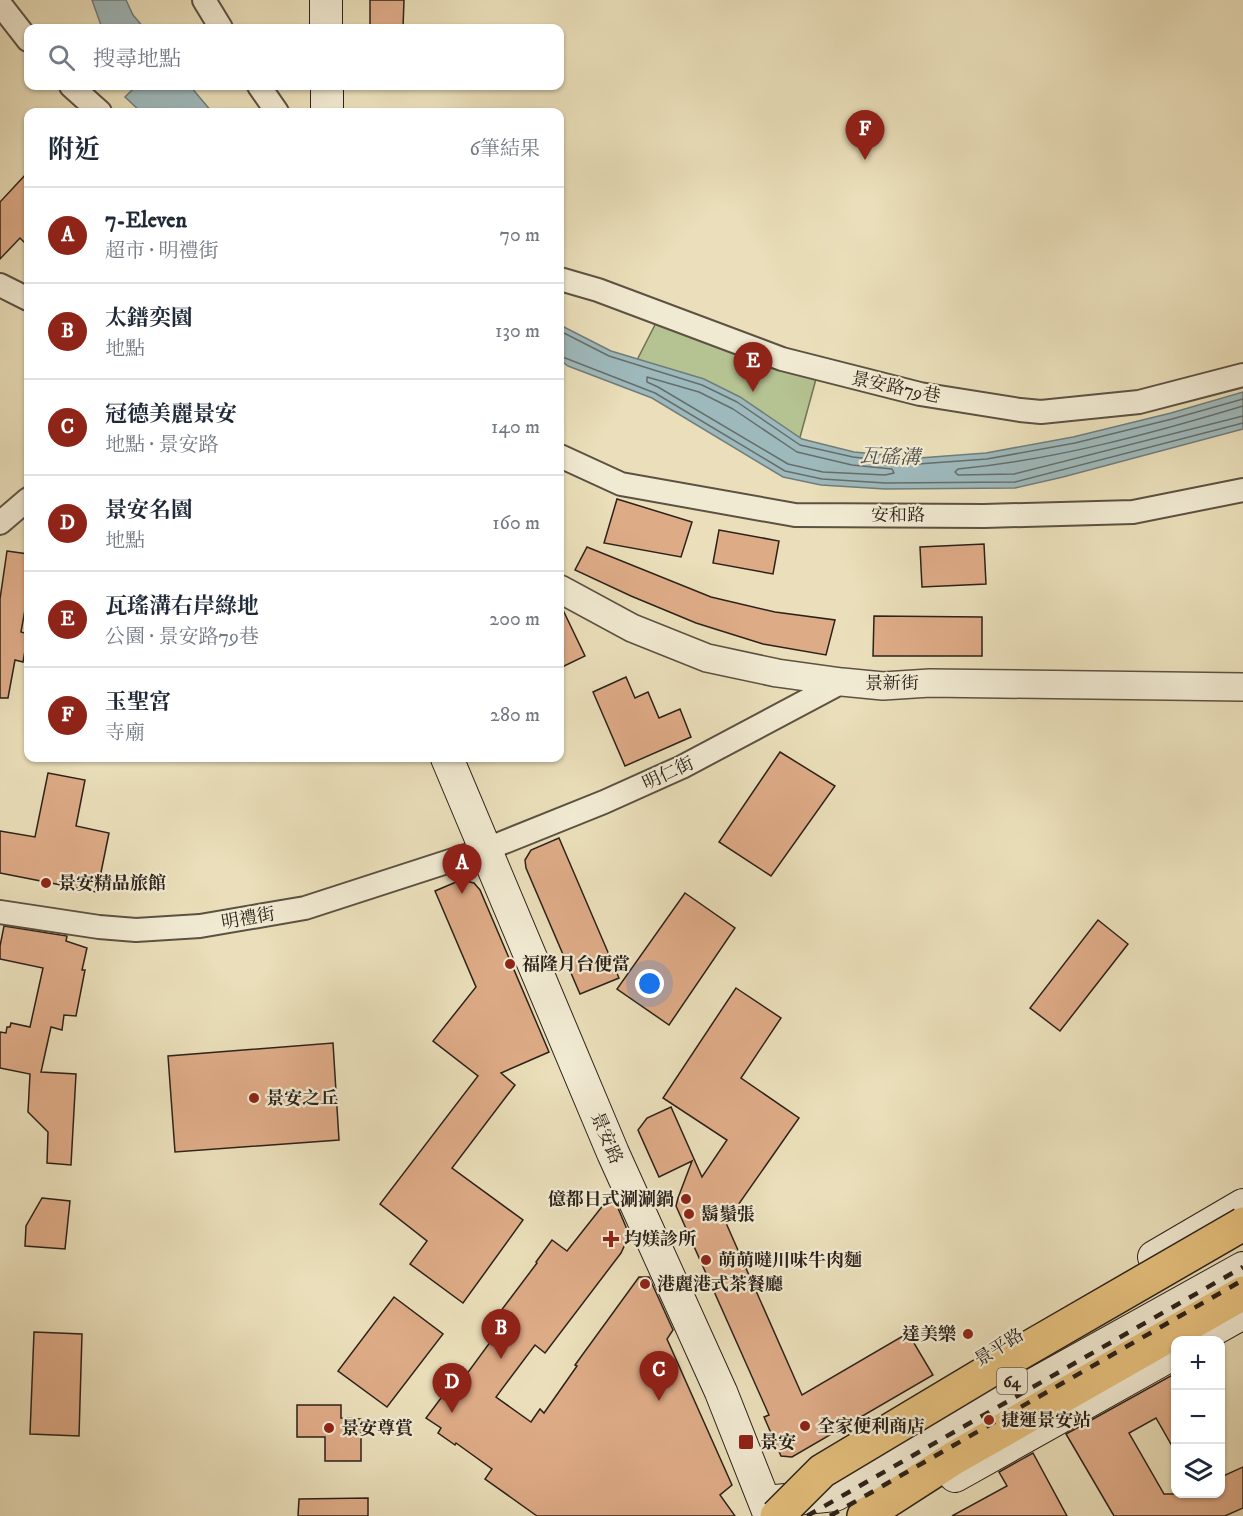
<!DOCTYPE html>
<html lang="zh-TW">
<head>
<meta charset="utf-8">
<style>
  :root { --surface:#fff; --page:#f2f2f3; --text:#1f2937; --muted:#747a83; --line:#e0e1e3; --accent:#8f2418 }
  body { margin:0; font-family:"IM FELL DW Pica","Noto Serif TC",serif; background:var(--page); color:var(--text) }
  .controls { position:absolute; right:18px; bottom:18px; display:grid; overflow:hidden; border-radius:12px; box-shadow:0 2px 4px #0004 }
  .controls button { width:54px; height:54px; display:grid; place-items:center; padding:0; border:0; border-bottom:2px solid var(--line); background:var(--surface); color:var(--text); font:30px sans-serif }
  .you { position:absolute; left:650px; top:984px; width:21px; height:21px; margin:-15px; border:4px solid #fff; border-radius:50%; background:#1a73e8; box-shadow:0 0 0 9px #1a73e833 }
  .badge { display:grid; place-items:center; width:39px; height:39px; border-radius:50%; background:var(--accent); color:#fff; font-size:20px; font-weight:700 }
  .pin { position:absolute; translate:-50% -50px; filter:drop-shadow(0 2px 3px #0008) }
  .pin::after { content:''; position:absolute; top:32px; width:21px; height:18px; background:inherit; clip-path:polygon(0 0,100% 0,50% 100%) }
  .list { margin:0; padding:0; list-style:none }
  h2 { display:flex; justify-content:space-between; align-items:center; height:78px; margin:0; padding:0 24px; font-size:26px }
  h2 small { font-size:20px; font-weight:400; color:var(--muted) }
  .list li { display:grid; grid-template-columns:39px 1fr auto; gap:18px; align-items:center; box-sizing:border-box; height:96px; padding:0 24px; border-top:2px solid var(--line) }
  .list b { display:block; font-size:22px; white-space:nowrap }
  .list p { margin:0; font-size:20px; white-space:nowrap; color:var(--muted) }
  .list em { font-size:20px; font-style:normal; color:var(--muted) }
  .icon { flex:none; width:33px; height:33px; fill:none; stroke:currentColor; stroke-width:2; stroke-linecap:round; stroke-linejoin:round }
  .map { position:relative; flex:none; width:1243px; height:1516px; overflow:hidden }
  .search { position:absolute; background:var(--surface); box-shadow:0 2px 4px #0004; left:24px; top:24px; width:540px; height:66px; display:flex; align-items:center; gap:15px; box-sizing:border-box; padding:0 21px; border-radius:12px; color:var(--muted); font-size:22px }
  .panel { position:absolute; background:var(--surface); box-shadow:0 2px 4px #0004; left:24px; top:108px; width:540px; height:654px; border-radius:12px }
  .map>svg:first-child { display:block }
  .green { fill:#b5c291; stroke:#707256; stroke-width:1.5 }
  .water { fill:#9eb9bc; stroke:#707d7b; stroke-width:1.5 }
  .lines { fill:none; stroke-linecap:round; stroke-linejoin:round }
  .shore { stroke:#656e6b; stroke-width:1.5 }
  .building { fill:#deab87; stroke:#2c221a; stroke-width:1.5 }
  .minor-casing { stroke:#5c5142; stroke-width:26 }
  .tertiary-casing { stroke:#5c5142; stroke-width:30 }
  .secondary-casing { stroke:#2c221a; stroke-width:34 }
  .trunk-casing { stroke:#2c221a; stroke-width:36 }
  .minor { stroke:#f1ead2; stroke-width:22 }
  .tertiary { stroke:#f1ead2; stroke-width:27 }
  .secondary { stroke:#f1ead2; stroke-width:32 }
  .trunk { stroke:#e5c07d; stroke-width:33 }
  .rail { stroke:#2c221a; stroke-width:4.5; stroke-dasharray:10 10; stroke-linecap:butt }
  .trunk-bridge-casing { stroke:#2c221a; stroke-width:36; stroke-linecap:butt }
  .trunk-bridge { stroke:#e5c07d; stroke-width:33 }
  .poi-dot { fill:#8f2418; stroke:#f1ead2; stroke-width:2 }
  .labels { text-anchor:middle; stroke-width:4.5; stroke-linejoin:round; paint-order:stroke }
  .shield { fill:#f1ead2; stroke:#675e51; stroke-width:1.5 }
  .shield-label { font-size:16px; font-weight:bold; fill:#2c221a }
  .street-label { font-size:18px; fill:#2c221a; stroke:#f1ead2 }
  .poi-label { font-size:18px; font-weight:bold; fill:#2c221a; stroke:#f1ead2; text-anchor:start }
  .water-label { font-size:20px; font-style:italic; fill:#4e4f4b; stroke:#f1ead2 }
</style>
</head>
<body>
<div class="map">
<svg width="1243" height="1516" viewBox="0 0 1243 1516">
  <rect width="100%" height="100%" fill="#eadfba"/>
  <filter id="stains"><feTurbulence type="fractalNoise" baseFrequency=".00333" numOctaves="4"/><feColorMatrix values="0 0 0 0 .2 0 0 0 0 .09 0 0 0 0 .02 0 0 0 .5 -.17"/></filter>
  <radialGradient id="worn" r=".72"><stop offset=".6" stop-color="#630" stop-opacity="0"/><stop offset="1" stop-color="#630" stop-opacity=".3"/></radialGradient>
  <polygon class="green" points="657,321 816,379 799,441 635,364"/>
  <g class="water">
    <polygon points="92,0 126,0 133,15 144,28 102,28"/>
    <polygon points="130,86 190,86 212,112 141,112 125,97 132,90"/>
    <polygon points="560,325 611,351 704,379 740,397 802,439 854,452 919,458 986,453 1073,437 1171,413 1243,392 1243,429 1063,477 1015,488 885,489 821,485 783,477 652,398 568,366 560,360"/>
  </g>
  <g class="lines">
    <g class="shore">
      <polyline points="560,331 609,356 702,385 737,402 800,445 853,457 918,464 987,459 1075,443 1172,419 1243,399"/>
      <polyline points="560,356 655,393 785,471 822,479 885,483 1015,482 1243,423"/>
      <polygon points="647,377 699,392 733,409 797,452 852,465 892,469 894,473 885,475 823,472 788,464 658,387 647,382"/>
      <path d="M1243 406C1150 434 1054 460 958 469L955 472 958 475 1014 474 1243 416"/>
    </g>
  </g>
  <g class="building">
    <polygon points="370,0 404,0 403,28 370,28"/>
    <polygon points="28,172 28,246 20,238 0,259 0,202"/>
    <polygon points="617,499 692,522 681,557 604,543"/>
    <polygon points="719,530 779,541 773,574 713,563"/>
    <polygon points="984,544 986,584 922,587 920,547"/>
    <polygon points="587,547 711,597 775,612 835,620 826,655 763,644 696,623 631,596 575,570"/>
    <polygon points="7,551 28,554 28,593 21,632 28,634 23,662 15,660 8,698 0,698 0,599"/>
    <polygon points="560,607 562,608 585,656 560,668"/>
    <polygon points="874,616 982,617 982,656 873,656"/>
    <polygon points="626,677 635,698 648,692 659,718 680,709 691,737 625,766 593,692"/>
    <polygon points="780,752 835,786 771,876 719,842"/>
    <polygon points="48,773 85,780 76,826 109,833 97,892 0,873 0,831 35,837"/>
    <polygon points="559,838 619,978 580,994 526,868 525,860 531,850"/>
    <polygon points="466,881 474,883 480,890 549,1052 501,1073 515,1085 452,1168 523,1220 463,1303 410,1264 427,1241 380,1204 478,1076 433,1041 476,987 435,891 456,882"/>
    <polygon points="685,893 735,928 669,1025 617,989"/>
    <polygon points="1098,920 1128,944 1060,1031 1030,1008"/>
    <polygon points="4,926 67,936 66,941 87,948 82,970 85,970 76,1016 64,1015 62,1030 51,1027 41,1072 76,1074 71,1165 47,1163 48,1132 28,1112 30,1074 0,1068 0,1032 6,1033 7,1027 10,1027 11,1023 30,1027 43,968 0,959 0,946"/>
    <polygon points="736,988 781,1018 741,1078 799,1118 736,1208 733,1210 737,1219 726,1223 802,1395 908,1333 933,1375 792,1457 781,1456 764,1417 769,1415 676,1206 678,1198 692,1161 659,1177 638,1130 647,1118 671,1107 702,1177 727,1140 663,1098"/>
    <polygon points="333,1043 339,1140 175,1152 168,1056"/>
    <polygon points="612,1194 626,1227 627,1240 621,1253 545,1353 535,1345 496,1397 531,1422 540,1409 544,1413 577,1366 575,1365 639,1277 649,1277 673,1330 667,1339 732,1485 720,1495 735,1516 537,1516 485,1479 492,1469 456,1443 455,1445 438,1433 441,1428 426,1418 453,1382 458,1386 505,1322 497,1316 537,1263 536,1262 552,1240 567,1251"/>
    <polygon points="42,1198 70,1201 65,1249 25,1246 26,1226"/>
    <polygon points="394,1297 443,1334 387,1407 338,1371"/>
    <polygon points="34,1332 82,1334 79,1436 30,1434"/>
    <polygon points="1176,1373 1176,1453 1156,1418 1129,1433 1164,1494 1221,1494 1221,1477 1243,1467 1243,1508 1225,1516 1114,1516 1066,1434"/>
    <polygon points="297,1405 341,1405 341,1418 361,1419 361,1461 325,1461 325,1437 297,1437"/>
    <polygon points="1033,1453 1067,1516 952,1516 1007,1486 999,1472"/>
    <polygon points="368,1498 368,1516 298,1516 299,1499"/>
  </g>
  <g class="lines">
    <g class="minor-casing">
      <g id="minor">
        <polyline points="204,0 221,28"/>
        <polyline points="0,4 28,40"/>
        <polyline points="71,86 100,112"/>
        <polyline points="259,86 277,112"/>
        <polyline points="560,279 598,290 782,359 920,394 1020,410 1041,412 1139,402 1243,375"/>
        <polyline points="0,285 28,299"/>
        <polyline points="560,456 621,484 795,515 984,516 1133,512 1243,490"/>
        <polyline points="0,523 28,499"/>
        <polyline points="0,912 99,927 136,930 200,926 305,908 487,849 604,802 682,767 842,682"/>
      </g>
    </g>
    <g class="tertiary-casing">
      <polyline id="tertiary" points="560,589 632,628 707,658 777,673 842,682 883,686 930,683 1243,687"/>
    </g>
    <g class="secondary-casing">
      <g id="secondary">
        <polyline points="326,0 326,28"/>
        <polyline points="327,86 327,112"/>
        <polyline points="447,758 613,1153 721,1392 770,1516"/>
        <polyline points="1154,1257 1243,1205"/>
        <polyline points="1195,1340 1243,1313"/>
        <polyline points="955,1476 1176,1352"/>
        <polyline points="776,1501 835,1495 1243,1268"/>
      </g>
    </g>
    <g class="trunk-casing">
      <polyline id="trunk" points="864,1516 954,1458 1243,1293"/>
    </g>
    <use href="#minor" class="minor"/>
    <use href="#tertiary" class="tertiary"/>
    <use href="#secondary" class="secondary"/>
    <use href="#trunk" class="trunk"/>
    <g class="rail">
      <polyline points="807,1516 1243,1267"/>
      <polyline points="830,1516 1243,1280"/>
    </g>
    <g class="trunk-bridge-casing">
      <polyline id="trunk-bridge" points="777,1516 822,1471 999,1365 1243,1224"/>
    </g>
    <use href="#trunk-bridge" class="trunk-bridge"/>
  </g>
  <g class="poi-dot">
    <circle cx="46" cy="883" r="6"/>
    <circle cx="510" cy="964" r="6"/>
    <circle cx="254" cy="1098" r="6"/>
    <circle cx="686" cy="1199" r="6"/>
    <circle cx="689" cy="1214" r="6"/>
    <path d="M608 1230h6v6h6v6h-6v6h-6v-6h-6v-6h6z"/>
    <circle cx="706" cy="1260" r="6"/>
    <circle cx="645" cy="1284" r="6"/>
    <circle cx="968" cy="1334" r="6"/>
    <circle cx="989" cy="1420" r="6"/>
    <circle cx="805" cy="1426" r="6"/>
    <circle cx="329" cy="1428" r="6"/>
    <rect x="738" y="1434" width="16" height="16" rx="3"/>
  </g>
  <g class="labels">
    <rect class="shield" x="997" y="1368" width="30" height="26" rx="4.5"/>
    <g class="shield-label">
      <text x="1012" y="1387">64</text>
    </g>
    <g class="street-label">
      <text transform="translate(896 387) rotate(12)" y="6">景安路79巷</text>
      <text x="898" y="521">安和路</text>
      <text x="892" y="689">景新街</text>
      <text transform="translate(668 773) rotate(-25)" y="6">明仁街</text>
      <text transform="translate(248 918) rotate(-10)" y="6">明禮街</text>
      <text transform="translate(607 1138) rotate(67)" y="6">景安路</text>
      <text transform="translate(999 1347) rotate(-32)" y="6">景平路</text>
    </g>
    <g class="poi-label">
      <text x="58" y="889">景安精品旅館</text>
      <text x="522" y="970">福隆月台便當</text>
      <text x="266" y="1104">景安之丘</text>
      <text x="674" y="1205" text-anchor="end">億都日式涮涮鍋</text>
      <text x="701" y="1220">鬍鬚張</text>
      <text x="624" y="1245">均媄診所</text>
      <text x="718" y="1266">萌萌噠川味牛肉麵</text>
      <text x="657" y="1290">港麗港式茶餐廳</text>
      <text x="956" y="1340" text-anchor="end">達美樂</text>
      <text x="1001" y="1426">捷運景安站</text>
      <text x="817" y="1432">全家便利商店</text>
      <text x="341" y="1434">景安尊賞</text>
      <text x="760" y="1448">景安</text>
    </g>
    <g class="water-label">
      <text transform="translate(890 456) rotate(2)" y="7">瓦磘溝</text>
    </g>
  </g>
  <rect width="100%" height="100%" filter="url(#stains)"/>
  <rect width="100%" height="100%" fill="url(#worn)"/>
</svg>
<div class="controls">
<button>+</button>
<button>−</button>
<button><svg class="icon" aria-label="layers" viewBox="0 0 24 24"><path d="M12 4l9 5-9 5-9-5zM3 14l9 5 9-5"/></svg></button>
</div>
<div class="you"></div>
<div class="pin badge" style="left:462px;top:894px">A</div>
<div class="pin badge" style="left:501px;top:1359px">B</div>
<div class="pin badge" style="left:659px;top:1401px">C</div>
<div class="pin badge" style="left:452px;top:1413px">D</div>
<div class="pin badge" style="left:753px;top:392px">E</div>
<div class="pin badge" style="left:865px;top:160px">F</div>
<div class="search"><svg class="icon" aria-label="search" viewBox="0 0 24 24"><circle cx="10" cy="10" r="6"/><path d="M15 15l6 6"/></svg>搜尋地點</div>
<section class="panel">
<h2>附近<small>6筆結果</small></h2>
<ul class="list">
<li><span class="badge">A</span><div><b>7-Eleven</b><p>超市 · 明禮街</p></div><em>70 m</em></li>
<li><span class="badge">B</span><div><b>太鐠奕園</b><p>地點</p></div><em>130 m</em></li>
<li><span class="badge">C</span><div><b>冠德美麗景安</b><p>地點 · 景安路</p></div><em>140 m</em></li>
<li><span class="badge">D</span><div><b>景安名園</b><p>地點</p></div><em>160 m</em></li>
<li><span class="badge">E</span><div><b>瓦瑤溝右岸綠地</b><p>公園 · 景安路79巷</p></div><em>200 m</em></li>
<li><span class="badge">F</span><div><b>玉聖宮</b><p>寺廟</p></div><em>280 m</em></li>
</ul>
</section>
</div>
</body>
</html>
